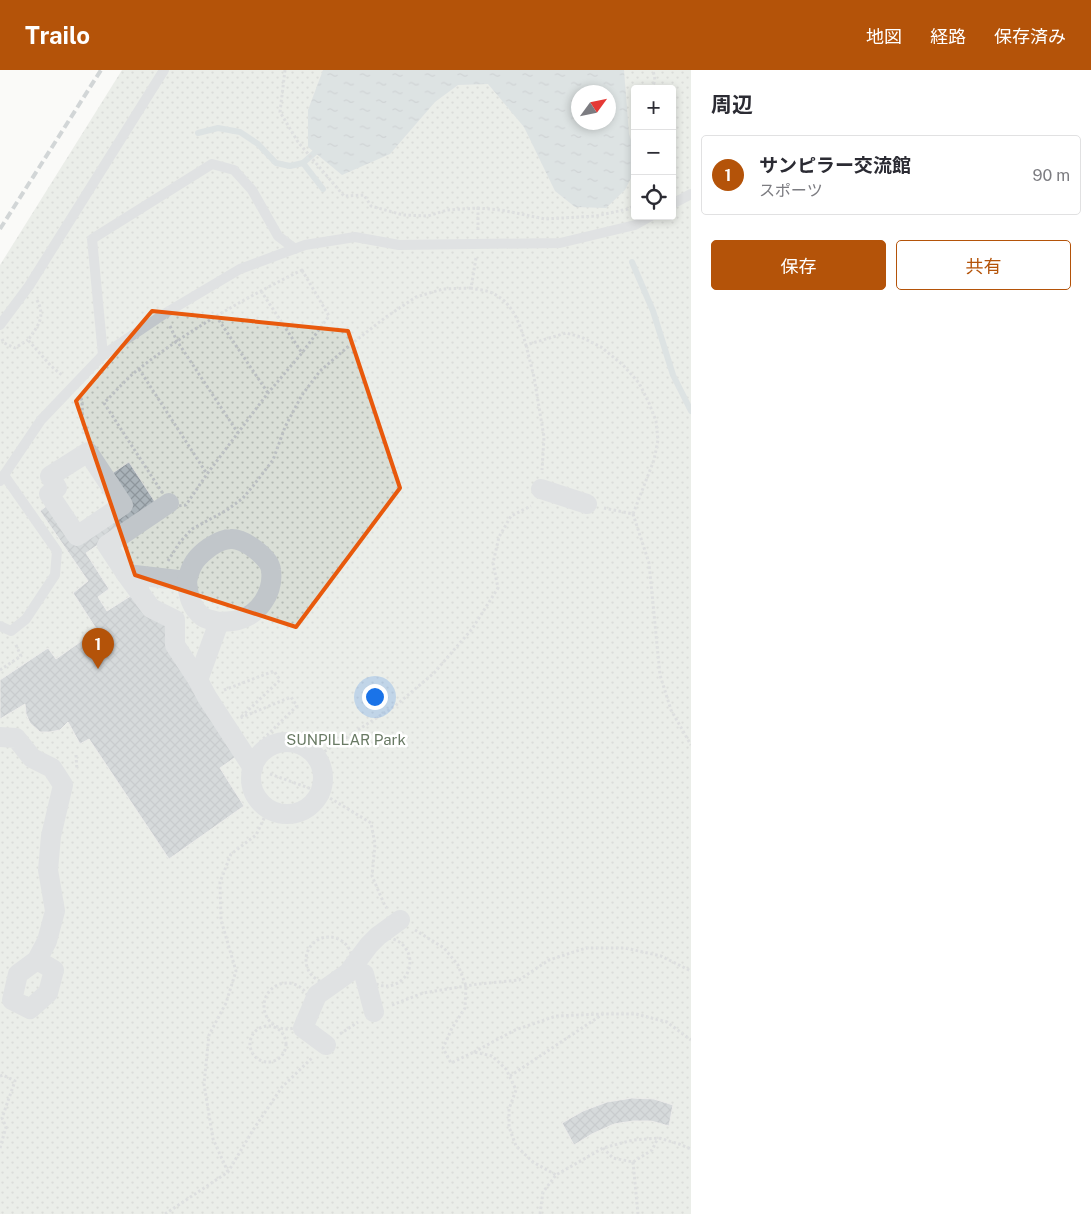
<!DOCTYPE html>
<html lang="ja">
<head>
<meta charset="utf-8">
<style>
  :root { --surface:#fff; --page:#f2f2f3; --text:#2b2b33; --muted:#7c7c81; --line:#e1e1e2; --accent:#b45309 }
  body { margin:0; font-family:"Public Sans","Noto Sans JP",sans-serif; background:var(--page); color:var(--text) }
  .controls { position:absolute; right:15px; top:15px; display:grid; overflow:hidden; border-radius:5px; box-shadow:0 2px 8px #0003 }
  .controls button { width:45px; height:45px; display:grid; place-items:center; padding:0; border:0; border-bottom:1px solid var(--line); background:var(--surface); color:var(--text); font:25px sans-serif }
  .compass { position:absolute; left:571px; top:15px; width:45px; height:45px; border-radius:50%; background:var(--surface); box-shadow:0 2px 8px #0003; rotate:57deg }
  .you { position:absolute; left:374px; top:626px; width:18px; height:18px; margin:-12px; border:4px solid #fff; border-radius:50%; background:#1a73e8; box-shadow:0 0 0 8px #1a73e833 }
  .badge { display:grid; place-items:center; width:32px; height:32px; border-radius:50%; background:var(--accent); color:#fff; font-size:16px; font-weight:700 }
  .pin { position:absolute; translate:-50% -41px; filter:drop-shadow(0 1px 2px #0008) }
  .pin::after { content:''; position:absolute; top:26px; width:18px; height:15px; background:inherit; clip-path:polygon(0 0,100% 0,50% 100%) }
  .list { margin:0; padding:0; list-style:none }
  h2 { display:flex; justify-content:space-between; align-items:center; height:65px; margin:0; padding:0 20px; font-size:21px }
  h2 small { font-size:16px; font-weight:400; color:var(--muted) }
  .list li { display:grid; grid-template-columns:32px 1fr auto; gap:15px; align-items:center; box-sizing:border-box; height:80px; margin:0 10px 10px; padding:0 10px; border:1px solid var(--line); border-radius:5px }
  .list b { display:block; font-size:19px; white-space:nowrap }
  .list p { margin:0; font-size:16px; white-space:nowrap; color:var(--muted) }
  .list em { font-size:16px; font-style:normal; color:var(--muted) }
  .actions { display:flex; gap:10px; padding:15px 20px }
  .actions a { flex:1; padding:11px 0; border:1px solid var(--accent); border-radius:5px; text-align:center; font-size:18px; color:var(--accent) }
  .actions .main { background:var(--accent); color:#fff }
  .icon { flex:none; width:28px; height:28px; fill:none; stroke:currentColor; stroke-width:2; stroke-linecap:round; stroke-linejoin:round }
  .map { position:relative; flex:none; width:691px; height:1144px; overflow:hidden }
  header { display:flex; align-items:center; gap:30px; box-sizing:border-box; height:70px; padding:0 25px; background:var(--accent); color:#fff }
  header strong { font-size:24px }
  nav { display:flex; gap:28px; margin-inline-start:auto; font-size:18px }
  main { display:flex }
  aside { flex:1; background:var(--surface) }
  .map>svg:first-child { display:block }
  .park { fill:url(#park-dots); fill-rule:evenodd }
  .water { fill:url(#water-ripples); fill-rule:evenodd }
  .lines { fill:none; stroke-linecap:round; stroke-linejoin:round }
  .stream { stroke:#bbc7cb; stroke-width:6 }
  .building { fill:url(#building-cross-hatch); stroke:#dcdcda }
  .path { stroke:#bbbfc2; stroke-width:3; stroke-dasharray:2.5 2.5; stroke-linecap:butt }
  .lane { stroke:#c1c6ca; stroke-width:10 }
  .street { stroke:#c1c6ca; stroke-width:20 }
  .rail { stroke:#a2aaaf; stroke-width:4; stroke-dasharray:8 4; stroke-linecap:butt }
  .marked { fill:none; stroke:#e8590c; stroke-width:4; stroke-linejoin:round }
  .labels { text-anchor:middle; stroke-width:5; stroke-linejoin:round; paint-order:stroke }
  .park-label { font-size:15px; fill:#697a64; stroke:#fff }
</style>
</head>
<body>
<header>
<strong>Trailo</strong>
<nav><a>地図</a><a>経路</a><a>保存済み</a></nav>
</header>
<main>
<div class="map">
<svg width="691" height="1144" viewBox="0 0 691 1144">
  <defs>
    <pattern id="park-dots" width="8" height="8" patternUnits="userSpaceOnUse" patternTransform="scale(1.25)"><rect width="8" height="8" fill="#dadfd7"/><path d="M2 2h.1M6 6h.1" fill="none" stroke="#b4bab4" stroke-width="1.8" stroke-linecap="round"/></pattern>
    <pattern id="water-ripples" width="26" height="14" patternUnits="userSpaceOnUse" patternTransform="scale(1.25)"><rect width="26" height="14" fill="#bbc7cb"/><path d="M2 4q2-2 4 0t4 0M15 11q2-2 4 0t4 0" fill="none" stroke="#9ca6aa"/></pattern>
    <pattern id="building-cross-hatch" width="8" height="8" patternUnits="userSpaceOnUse" patternTransform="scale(1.25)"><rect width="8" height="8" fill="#aab3b9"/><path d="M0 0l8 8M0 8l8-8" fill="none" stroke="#8e969c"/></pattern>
  </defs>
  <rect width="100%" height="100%" fill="#fafaf8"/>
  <path class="park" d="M122 0H691V1144H0V195ZM635 19H672V146H635ZM578 22H608V52H578Z"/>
  <path class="water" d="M323 0H624L629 64 635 82V100L625 120 606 138 575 137 555 121 524 57 488 14 458 15 435 32 390 84 342 105 308 77V40ZM578 22H608V52H578Z"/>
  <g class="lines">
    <g class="stream">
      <polyline points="198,63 218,58 240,62 258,74 276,93 290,96 303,93 320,78"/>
      <polyline points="303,93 323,119"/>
      <polyline points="632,192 653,241 673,305 691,341"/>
    </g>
  </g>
  <g class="building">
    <polygon points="129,392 157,435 86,483 109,519 98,527 107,541 132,525 162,545 237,686 220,698 244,736 169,789 89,669 80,674 68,652 60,660 50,662 40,662 30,653 26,644 25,634 0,649 0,610 48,578 56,589 97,560 73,523 88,511 40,441 49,434 76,473 132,437 111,404"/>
    <polygon points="632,1028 654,1029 673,1035 669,1056 651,1051 633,1051 614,1054 592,1064 574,1075 562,1053 583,1041 607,1032"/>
  </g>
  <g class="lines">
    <g class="path">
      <polyline points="285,0 280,42 298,72 344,126 364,125 371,136 403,145 428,146 447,140 478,138 501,140 545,149 596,146 628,139 635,135"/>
      <polyline points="652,19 655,10 653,0"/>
      <polyline points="672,99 674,104 672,106"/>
      <polyline points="478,160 478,138"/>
      <path d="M476 188 471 218C478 220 488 220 494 224 514 234 520 255 526 275L566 263 581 267 601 277 623 295 639 313 649 333 656 351 658 370 654 390 633 444 604 438"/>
      <path d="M302 200 329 246 302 283 268 323 207 404 186 435 178 436 169 433 104 333C116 321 127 308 140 298 190 259 245 228 302 200Z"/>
      <polyline points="261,221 302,283"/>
      <path d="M37 230C46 247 38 256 28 270L51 296 63 306"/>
      <polyline points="216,246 268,323"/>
      <polyline points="170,256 177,271 238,363"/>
      <polyline points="2,269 4,273 15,278 28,270"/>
      <polyline points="526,275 534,307 544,367 542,400"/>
      <polyline points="139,299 207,404"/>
      <polyline points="81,328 82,331 83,357 84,364"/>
      <polyline points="633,444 649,493 660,605 671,640 691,675"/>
      <polyline points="168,491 180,472 192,459 227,440 243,428 253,416 273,390 285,357 302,325 320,301 350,275 386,247 416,227 443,219 471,218"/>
      <polyline points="0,600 21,586 15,573"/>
      <polyline points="224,620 274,601 280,610 240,648 291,627 297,636 260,672"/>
      <polyline points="76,685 77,700"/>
      <polyline points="316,687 395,636 434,603 472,559 498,518 493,493 499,467 511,446 531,436"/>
      <polyline points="270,704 320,722 371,753 375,774 372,806 385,836 387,838"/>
      <polyline points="415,860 444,878 458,895 466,916 465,938 452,958 443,978 451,993 474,982 492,986 506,999 516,1020 509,1039 509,1057 516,1076 533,1092 556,1105"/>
      <circle cx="329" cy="890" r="23"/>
      <circle cx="386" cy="892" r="24"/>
      <circle cx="287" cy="936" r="23"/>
      <polyline points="392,935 423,923 478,914 519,910 549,890 586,878 625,878 661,886 691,901"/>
      <circle cx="268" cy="974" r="18"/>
      <polyline points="340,964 358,952"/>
      <polyline points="474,982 515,960 556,946 602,944"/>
      <polyline points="0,1006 3,1005 15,1011 2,1048 6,1057 0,1078"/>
      <polyline points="510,1006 603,944 636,944 667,952 691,970"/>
      <polyline points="603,1078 613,1088 633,1092 652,1080 658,1068"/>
      <polyline points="633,1092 638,1144"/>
      <polyline points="228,1102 213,1069 204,1014 209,965 226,933 236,901 221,850 220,812 231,784 256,765 269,738"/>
      <polyline points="165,1144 228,1102 253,1060 282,1017 313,987"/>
      <polyline points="540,1144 543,1122 556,1105 603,1078 633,1070 659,1068 679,1074 691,1079"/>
    </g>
    <g class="lane">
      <polyline points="672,134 691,124"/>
      <polyline points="0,255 29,216 164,0"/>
      <polyline points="103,285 92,169 212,94 234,100 252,120 278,166 295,179"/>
      <polyline points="0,411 41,350 103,285 164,244 240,199 305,175 355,167 399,175 560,173 635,155 651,146"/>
      <polyline points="0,556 11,561 26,549 55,505 57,481 4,405"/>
    </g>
    <g class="street">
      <polygon points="88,382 123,435 77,466 49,424 57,418 50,406"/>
      <polyline points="541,419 587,434"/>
      <polyline points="169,433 107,475 126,504 151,538 175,550 175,575 198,610 207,627 253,698"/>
      <path d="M126 504 187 511C188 525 191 538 203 547 207 550 214 550 219 552L198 610"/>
      <path d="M187 511C191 494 196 487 210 477 216 473 224 469 231 469 244 468 270 488 271 500 274 522 259 545 238 550 232 552 225 551 219 552"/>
      <polyline points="0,667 16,668 32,688 52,698 63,715 51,766 48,800 55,841 47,871 37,890 18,904 12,930 30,939 48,923 54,900 37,890"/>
      <circle cx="287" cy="708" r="36"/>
      <polyline points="364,904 374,942"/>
      <polyline points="326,975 303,958 317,925 348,903 369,875 378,866 400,850"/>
    </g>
    <polyline class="rail" points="0,159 101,0"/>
  </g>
  <path d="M0 0H691V1144H0ZM152 241 348 261 400 418 296 557 135 505 76 331Z" fill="#fafaf8" fill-opacity=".55" fill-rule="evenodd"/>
  <path class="marked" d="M152 241 348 261 400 418 296 557 135 505 76 331Z"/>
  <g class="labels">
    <g class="park-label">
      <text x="346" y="675">SUNPILLAR Park</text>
    </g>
  </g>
</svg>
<div class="controls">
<button>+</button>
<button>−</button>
<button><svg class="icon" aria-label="locate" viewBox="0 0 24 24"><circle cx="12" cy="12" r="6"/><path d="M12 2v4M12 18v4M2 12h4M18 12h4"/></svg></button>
</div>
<svg class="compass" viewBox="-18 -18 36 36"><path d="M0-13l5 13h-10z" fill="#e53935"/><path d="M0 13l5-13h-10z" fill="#7c7c81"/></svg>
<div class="you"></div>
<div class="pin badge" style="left:98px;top:599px">1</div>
</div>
<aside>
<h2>周辺<small></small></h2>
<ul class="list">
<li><span class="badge">1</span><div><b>サンピラー交流館</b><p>スポーツ</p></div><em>90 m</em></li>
</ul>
<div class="actions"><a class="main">保存</a><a>共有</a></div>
</aside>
</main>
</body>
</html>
